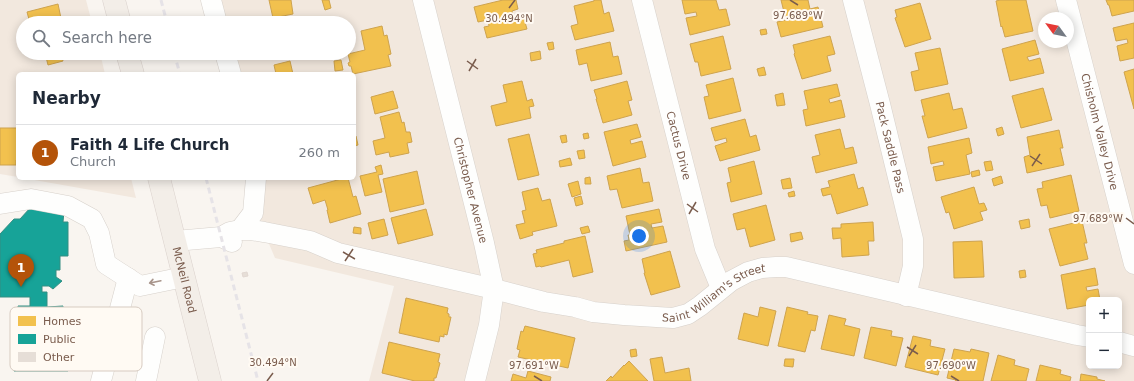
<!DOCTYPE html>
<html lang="en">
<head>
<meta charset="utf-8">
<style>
  :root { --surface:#fff; --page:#f6f6f7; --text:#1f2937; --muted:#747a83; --line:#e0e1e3; --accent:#b45309 }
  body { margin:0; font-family:"DejaVu Sans",sans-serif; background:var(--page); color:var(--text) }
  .controls { position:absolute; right:12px; bottom:12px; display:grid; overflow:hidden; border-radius:6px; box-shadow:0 2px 10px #0003 }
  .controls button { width:36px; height:36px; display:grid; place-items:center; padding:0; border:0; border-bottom:1px solid var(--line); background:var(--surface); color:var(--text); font:20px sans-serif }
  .compass { position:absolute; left:1038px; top:12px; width:36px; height:36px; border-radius:50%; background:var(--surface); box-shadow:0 2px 10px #0003; rotate:303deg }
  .you { position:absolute; left:639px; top:236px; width:14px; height:14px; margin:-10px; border:3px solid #fff; border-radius:50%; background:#1a73e8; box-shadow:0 0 0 6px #1a73e833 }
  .badge { display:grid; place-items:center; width:26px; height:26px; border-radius:50%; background:var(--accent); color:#fff; font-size:13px; font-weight:700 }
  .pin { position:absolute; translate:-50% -33px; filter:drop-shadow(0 1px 2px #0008) }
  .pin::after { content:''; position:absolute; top:21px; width:14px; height:12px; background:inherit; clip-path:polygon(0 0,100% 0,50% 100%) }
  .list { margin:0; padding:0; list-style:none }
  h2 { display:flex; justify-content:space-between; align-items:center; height:52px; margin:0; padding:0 16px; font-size:17px }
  h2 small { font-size:13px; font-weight:400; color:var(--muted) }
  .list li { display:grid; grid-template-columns:26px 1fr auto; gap:12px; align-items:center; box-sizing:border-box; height:56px; padding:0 16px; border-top:1px solid var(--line) }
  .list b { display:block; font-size:15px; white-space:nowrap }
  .list p { margin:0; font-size:13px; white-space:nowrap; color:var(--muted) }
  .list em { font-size:13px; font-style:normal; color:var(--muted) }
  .icon { flex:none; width:22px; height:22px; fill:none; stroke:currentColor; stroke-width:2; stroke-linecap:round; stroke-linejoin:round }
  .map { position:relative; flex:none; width:1134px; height:381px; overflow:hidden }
  .search { position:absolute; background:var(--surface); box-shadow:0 2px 10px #0003; left:16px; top:16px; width:340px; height:44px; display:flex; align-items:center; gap:10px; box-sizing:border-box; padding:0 14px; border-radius:22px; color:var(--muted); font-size:15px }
  .panel { position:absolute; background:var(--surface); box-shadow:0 2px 10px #0003; left:16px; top:72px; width:340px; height:108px; border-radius:6px }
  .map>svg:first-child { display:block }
  .residential { fill:#f2e8de; fill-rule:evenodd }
  .homes { fill:#f2c14e; stroke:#cea34e }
  .public { fill:#17a398; stroke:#358e82 }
  .building { fill:#e6ded7; stroke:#e2d8d2 }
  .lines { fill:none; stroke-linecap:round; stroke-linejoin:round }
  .minor-casing { stroke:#d7d1cb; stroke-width:21 }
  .major-casing { stroke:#dad1cc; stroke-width:23 }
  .minor { stroke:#fefefd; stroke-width:20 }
  .major { stroke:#f3eee8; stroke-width:22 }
  .rail { stroke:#e6e3e7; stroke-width:3; stroke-dasharray:6 4; stroke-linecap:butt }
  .oneway { stroke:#a8958b }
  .ticks { fill:none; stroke:#7a5c4d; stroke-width:1.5 }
  .labels { text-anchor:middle; stroke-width:4; stroke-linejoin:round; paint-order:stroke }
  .street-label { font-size:11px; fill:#7a5c4d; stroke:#fffaf3 }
  .key { fill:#fffaf3; stroke:#d7cbc1; stroke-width:1 }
  .key-label { font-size:11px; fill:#7a5c4d }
  .ticks-label { font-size:10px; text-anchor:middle; fill:#7a5c4d; stroke:#fffaf3; stroke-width:4; stroke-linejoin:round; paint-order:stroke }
</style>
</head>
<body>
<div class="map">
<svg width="1134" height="381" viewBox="0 0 1134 381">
  <rect width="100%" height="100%" fill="#f9f5f0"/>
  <g class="residential">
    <polygon points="0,0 86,0 92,23 23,23 23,53 100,53 105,74 18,74 18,177 0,174"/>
    <path d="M206 0H1134V381H369L394 286 275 258 264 232 251 178H354V74H225L219 53H349V23H212ZM1044 18H1068V42H1044ZM1089 300H1119V366H1089Z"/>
    <polygon points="24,178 131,178 136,198 23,178"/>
  </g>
  <g class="homes">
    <polygon points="269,0 291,0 293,14 273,18"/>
    <polygon points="322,0 329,0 331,8 325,10"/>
    <polygon points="503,0 516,0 518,9 512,11 513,17 523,15 527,29 487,38 484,27 489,26 488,20 478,22 474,7"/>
    <polygon points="594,0 601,0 604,14 609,12 614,31 575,40 571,26 578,24 574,6 594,1"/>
    <polygon points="682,0 716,0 719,10 726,9 730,25 690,35 686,18 697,16 696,12 685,14"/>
    <polygon points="781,0 808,0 810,9 818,7 823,27 781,37 777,22 786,20"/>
    <polygon points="1000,0 1026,0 1033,31 1005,37 1002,26 1001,27 996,1"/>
    <polygon points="1106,0 1134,0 1134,11 1112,16 1109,5 1108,5"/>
    <polygon points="920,3 931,39 905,47 895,18 897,17 895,10"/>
    <polygon points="58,4 62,23 30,23 27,12"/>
    <polygon points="1134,23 1134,58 1120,61 1117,46 1128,43 1127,39 1116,41 1113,28"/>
    <polygon points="382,26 384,36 387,35 391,54 388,55 391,66 353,74 351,66 349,66 348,63 350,62 348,54 365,50 361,31"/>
    <polygon points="766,29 767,34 761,35 760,30"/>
    <polygon points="723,36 731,69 701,76 698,62 695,62 690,44"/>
    <polygon points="830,36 835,54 827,56 831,71 802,79 794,54 795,53 793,45"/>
    <polygon points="1035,40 1039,54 1027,57 1029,61 1040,58 1044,73 1010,81 1002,49"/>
    <polygon points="553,42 554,49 549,50 547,43"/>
    <polygon points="610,42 613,57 618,56 622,74 591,81 587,63 579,65 576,50"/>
    <polygon points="940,48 948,84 915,91 911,72 919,70 915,53"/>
    <polygon points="540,51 541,59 531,61 530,53"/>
    <polygon points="45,53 61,53 63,61 48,65"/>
    <polygon points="341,60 343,70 335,71 334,61"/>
    <polygon points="290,61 293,74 276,74 274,65"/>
    <polygon points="764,67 766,75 759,76 757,69"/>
    <polygon points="1134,69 1134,109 1124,72"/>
    <polygon points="733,78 741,111 709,119 704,97 709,96 706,85"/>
    <polygon points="522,81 527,101 532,99 534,106 529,107 531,118 496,126 491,106 507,102 503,85"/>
    <polygon points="627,81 632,100 628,101 632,115 603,123 596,99 597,99 594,90"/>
    <polygon points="837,84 840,96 829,99 829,100 830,103 841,100 845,117 806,126 803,110 808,109 804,91"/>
    <polygon points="1043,88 1052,120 1021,128 1012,96"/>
    <polygon points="393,91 398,108 375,114 371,97"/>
    <polygon points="783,93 785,105 777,106 775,95"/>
    <polygon points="949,93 953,110 962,108 967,128 928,138 922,116 925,116 921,100"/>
    <polygon points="399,112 402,123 404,122 406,132 410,132 412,142 407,143 409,153 390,157 389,152 376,155 373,141 385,138 380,117"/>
    <polygon points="745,119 750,137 756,135 760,150 720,161 715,146 727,142 726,138 715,141 711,128"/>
    <polygon points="637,124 641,137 630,140 631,144 642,141 646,157 613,166 604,132"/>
    <polygon points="1002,127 1004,134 998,136 996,129"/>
    <polygon points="0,128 18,128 18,160 16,160 16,165 0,165"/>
    <polygon points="840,129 845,149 853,147 857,163 816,173 812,157 820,155 815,135"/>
    <polygon points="1059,130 1063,148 1060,148 1064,165 1027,173 1024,157 1030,155 1027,137"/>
    <polygon points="588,133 589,138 584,139 583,134"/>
    <polygon points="529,134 539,175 518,180 508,139"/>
    <polygon points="566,135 567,142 562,143 560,136"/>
    <polygon points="356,136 358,145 354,146 354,137"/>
    <polygon points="969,138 972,153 966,155 970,174 936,181 933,167 944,165 943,161 931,164 928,147"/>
    <polygon points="584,150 585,158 579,159 577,151"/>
    <polygon points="570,158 572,165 560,167 559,161"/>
    <polygon points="754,161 762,194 731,202 727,183 731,182 728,168"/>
    <polygon points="991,161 993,170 986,171 984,162"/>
    <polygon points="381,165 383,174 378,175 382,192 365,196 360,176 377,172 375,167"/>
    <polygon points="640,168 643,183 649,182 653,201 622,208 617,189 610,190 607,176"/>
    <polygon points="979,170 980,175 972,177 971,172"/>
    <polygon points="417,171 424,204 390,212 383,179"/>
    <polygon points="854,174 858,189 863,187 868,205 837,214 831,194 823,196 821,189 830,187 828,181"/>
    <polygon points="1071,175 1079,211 1050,218 1047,205 1041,206 1037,189 1043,188 1042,182"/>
    <polygon points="1001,176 1003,183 994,186 992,179"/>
    <polygon points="590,177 591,184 585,184 585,178"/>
    <polygon points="345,178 348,178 353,197 356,196 361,214 330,223 327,210 328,210 325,200 313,204 308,188"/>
    <polygon points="790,178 792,188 783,189 781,180"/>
    <polygon points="578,181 581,194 572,197 568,184"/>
    <polygon points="974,187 979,204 984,203 987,210 980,212 983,220 954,229 949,212 946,213 941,197"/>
    <polygon points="538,188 542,201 550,199 557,226 532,232 533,235 520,239 516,225 525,223 522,211 526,210 522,192"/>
    <polygon points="794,191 795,196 789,197 788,193"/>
    <polygon points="581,196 583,204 576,206 574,198"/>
    <polygon points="766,205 775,240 750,247 745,228 737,230 733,214"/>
    <polygon points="426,209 433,235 398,244 391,218"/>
    <polygon points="659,209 662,222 651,224 652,228 663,226 667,242 626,251 624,241 629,240 628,235 630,235 626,216"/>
    <polygon points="384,219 388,235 372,239 368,223"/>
    <polygon points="1029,219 1030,227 1021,229 1019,221"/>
    <polygon points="1082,221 1087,243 1084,243 1088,259 1060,266 1049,229"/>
    <polygon points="873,222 874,241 868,241 869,255 842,257 841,238 833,239 832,228 841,228 841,224"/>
    <polygon points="588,226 590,232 582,234 580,228"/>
    <polygon points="354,227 361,228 361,234 353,233"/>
    <polygon points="801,232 803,239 791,242 790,234"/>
    <polygon points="585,236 593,272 573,277 569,260 541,267 540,266 536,267 533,254 537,253 536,250 564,243 564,241"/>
    <polygon points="982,241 984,277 954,278 953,242"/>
    <polygon points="670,251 680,287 651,295 644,273 645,273 642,259"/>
    <polygon points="1095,268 1098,285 1086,287 1087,291 1098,289 1100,300 1089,300 1089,305 1067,309 1061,275"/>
    <polygon points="1025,270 1026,277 1020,278 1019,271"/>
    <polygon points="406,298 448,308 447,313 449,314 449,317 451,317 447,335 444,334 444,337 440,336 439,342 399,333"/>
    <polygon points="760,307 776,311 768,346 738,339 744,313 758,317"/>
    <polygon points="787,307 808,312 807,314 818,316 815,331 811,330 805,352 778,346"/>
    <polygon points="829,315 846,319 844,325 860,329 854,356 821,349"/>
    <polygon points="525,326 575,338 568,368 518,357 520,350 517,349 521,331 523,332"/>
    <polygon points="871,327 892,331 891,336 903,338 896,366 864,358"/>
    <polygon points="913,336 931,340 930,346 945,349 938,375 905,367"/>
    <polygon points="389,342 440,354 438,362 440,363 436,378 434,378 434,381 415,381 382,373"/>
    <polygon points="636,349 637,356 631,357 630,350"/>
    <polygon points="954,349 970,352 971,349 989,353 983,381 955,381 956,380 947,378"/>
    <polygon points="998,355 1015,360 1014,365 1029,369 1026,381 991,381"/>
    <polygon points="662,357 665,373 689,368 691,381 654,381 650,359"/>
    <polygon points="785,359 794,359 793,367 784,366"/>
    <polygon points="629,361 648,381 606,381 611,376 612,378 624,365 624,366"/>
    <polygon points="1040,365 1061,370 1060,374 1071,377 1070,381 1036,381"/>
    <polygon points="528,371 551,377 550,381 511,381 513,374 526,378"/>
    <polygon points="1081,374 1097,377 1097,379 1105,381 1080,381"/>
  </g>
  <polygon class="public" points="31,207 64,211 63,222 68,222 68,256 60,256 60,270 56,270 56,277 62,281 53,289 49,286 42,286 42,292 47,292 47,307 63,306 63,329 68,329 68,371 14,371 14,329 18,329 18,306 30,306 30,297 0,297 0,234 14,219 20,219"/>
  <polygon class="building" points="247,272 248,276 243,277 242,273"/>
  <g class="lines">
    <g class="minor-casing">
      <g id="minor">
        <polyline points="211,0 217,23"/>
        <path id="s1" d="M423 0 484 243 494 289 489 325 475 381"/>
        <path id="s2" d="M642 0 705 249 721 288"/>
        <path id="s3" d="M853 0 880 104 913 239V266L906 296"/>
        <path id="s4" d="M1066 0 1134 264"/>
        <polyline points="225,53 231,74"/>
        <polyline points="0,204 31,199 68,206 92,219 99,233 106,264 140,286 184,277"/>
        <polyline points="240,230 253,213 256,178"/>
        <path id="s5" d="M221 237 230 232 240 230H251L264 232 310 241 338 253 494 289 544 302 575 307 593 312 624 315 673 318 688 314 700 306 731 281 748 272 762 268 776 267H786L1077 335 1089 337"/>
        <polyline points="175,241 221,237 232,242"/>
        <polyline points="1119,342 1134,346"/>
        <polyline points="101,381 128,278"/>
        <polyline points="146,381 155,337"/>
      </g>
    </g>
    <g class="major-casing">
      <g id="major">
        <polyline points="114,0 120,23"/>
        <polyline points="127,53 133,74"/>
        <path id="s6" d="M159 178 210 381"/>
      </g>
    </g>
    <use href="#minor" class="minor"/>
    <use href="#major" class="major"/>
    <g class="rail">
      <polyline points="161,0 167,23"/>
      <polyline points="174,53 180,74"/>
      <polyline points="206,178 258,381"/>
    </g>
  </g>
  <defs><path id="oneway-shaft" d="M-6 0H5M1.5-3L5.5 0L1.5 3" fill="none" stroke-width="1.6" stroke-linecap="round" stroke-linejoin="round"/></defs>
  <use class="oneway" href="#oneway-shaft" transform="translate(155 282) rotate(168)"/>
  <path class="ticks" d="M790 0 798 5M509 8 515 0M467 61 478 69M469 71 476 59M1030 156 1042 164M1032 166 1040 154M687 204 698 212M689 214 696 202M1126 218 1134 224M343 252 355 259M345 261 353 249M907 347 918 354M909 356 916 345M534 376 542 381M951 376 959 381M267 381 273 373"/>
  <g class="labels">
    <g class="street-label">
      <text dy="4" stroke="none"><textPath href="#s4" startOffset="136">Chisholm Valley Drive</textPath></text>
      <text dy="4" stroke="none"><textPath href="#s2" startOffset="150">Cactus Drive</textPath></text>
      <text dy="4" stroke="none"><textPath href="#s3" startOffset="152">Pack Saddle Pass</textPath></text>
      <text dy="4" stroke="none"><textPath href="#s1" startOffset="196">Christopher Avenue</textPath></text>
      <text dy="4" stroke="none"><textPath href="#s6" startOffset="105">McNeil Road</textPath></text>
      <text dy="4" stroke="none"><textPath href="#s5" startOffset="512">Saint William's Street</textPath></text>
    </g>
  </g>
  <rect x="10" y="307" width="132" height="64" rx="6" class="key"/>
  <rect x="18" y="316" width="18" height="10" fill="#f2c14e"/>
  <rect x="18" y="334" width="18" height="10" fill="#17a398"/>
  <rect x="18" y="352" width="18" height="10" fill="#e6ded7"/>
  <g class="key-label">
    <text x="43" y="325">Homes</text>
    <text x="43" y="343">Public</text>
    <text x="43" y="361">Other</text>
  </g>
  <g class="ticks-label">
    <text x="798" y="19">97.689°W</text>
    <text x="509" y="22">30.494°N</text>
    <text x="1098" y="222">97.689°W</text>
    <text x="273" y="366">30.494°N</text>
    <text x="534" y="369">97.691°W</text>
    <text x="951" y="369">97.690°W</text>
  </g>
</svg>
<div class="controls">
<button>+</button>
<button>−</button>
</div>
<svg class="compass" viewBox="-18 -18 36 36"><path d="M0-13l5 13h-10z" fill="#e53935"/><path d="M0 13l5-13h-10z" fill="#747a83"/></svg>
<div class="you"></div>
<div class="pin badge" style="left:21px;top:287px">1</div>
<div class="search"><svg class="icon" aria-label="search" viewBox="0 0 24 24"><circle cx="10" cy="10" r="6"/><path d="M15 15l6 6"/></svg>Search here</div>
<section class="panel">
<h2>Nearby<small></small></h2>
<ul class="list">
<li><span class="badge">1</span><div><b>Faith 4 Life Church</b><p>Church</p></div><em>260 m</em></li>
</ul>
</section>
</div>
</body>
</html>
